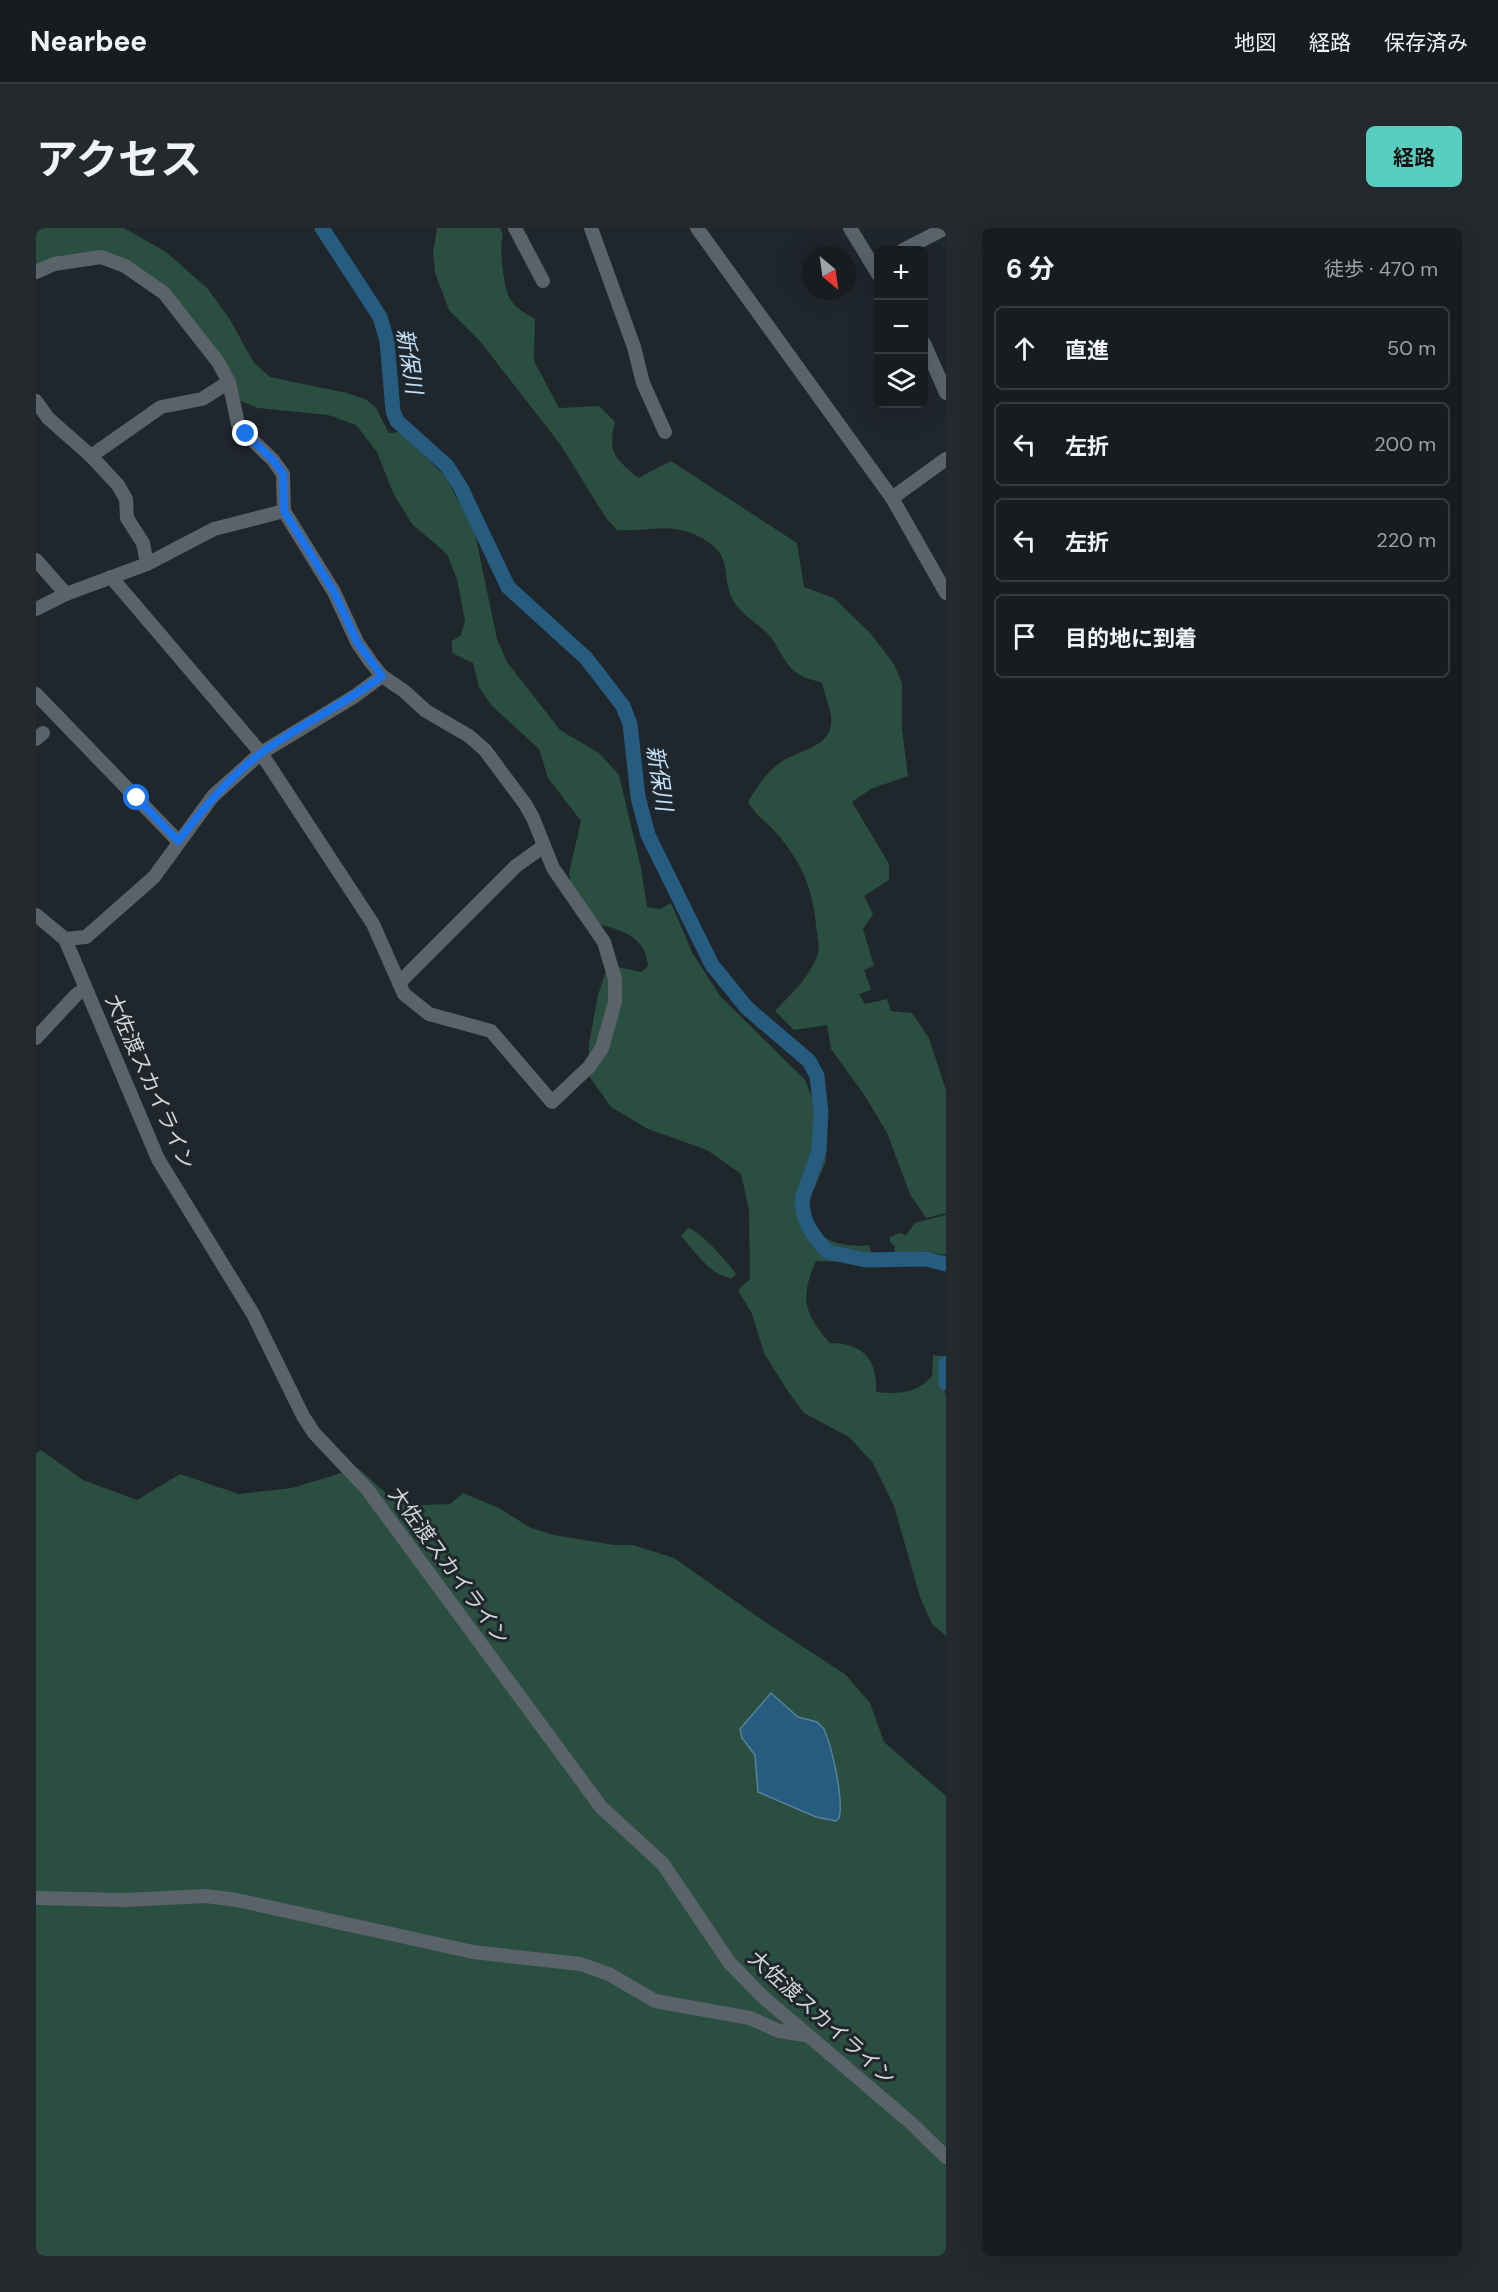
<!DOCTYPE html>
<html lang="ja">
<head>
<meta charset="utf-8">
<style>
  :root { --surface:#171c21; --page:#24292e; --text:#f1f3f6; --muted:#9ea1a5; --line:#363a3f; --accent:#58cec0 }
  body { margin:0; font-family:"DM Sans","Noto Sans JP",sans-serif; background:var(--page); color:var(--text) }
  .controls { position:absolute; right:18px; top:18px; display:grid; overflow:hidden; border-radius:9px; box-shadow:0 6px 24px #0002 }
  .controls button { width:54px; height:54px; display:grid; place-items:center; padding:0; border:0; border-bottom:2px solid var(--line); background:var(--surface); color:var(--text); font:30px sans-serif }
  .compass { position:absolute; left:766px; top:18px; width:54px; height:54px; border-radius:50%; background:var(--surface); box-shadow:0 6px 24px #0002; rotate:151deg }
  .stop { position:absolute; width:18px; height:18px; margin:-14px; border:4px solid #1a73e8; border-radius:50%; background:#fff }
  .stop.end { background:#1a73e8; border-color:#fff; box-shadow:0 2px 6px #0008 }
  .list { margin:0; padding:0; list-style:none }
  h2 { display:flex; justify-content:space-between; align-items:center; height:78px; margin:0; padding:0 24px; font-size:26px }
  h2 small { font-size:20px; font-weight:400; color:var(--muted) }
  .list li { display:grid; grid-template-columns:39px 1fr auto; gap:18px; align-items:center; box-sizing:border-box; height:84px; margin:0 12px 12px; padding:0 12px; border:2px solid var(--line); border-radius:9px }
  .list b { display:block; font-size:22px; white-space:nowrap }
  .list em { font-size:20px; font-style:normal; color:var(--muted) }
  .icon { flex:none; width:33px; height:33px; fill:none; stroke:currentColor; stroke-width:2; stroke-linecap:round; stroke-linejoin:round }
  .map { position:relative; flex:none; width:910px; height:2028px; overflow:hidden; border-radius:9px }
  header { display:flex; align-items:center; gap:36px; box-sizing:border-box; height:84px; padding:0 30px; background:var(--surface); border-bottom:2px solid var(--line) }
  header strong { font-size:28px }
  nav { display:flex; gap:33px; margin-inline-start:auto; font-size:21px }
  .intro { display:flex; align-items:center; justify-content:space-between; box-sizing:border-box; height:144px; padding:0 36px }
  h1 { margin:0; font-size:42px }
  .button { padding:15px 27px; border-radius:9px; background:var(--accent); color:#111; font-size:21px; font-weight:700 }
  main { display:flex; gap:36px; padding:0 36px }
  aside { flex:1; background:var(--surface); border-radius:9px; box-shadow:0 6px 24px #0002 }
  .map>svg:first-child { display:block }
  .green { fill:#2a4e3f }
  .water { fill:#255c7f; stroke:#59819a; stroke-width:1.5 }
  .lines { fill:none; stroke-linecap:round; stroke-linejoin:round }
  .river { stroke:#255c7f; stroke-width:15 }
  .minor { stroke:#5a6369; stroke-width:14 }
  .route { stroke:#1a73e8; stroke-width:8 }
  .labels { text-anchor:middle; stroke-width:6; stroke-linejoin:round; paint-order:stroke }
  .street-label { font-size:21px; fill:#d1d6d9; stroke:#1f262c }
  .water-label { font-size:22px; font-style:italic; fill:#c3e1f8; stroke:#1f262c }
</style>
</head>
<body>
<header>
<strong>Nearbee</strong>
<nav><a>地図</a><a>経路</a><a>保存済み</a></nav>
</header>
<div class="intro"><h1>アクセス</h1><a class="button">経路</a></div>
<main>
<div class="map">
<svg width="910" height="2028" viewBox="0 0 910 2028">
  <rect width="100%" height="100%" fill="#1f262c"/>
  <g class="green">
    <path d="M0 0H88L130 24 171 60 193 90 218 135 234 149 311 165 331 172 340 180 353 205 364 204 408 247 438 301 461 411 471 434 524 502 563 525 583 547 605 640 611 679 624 681 635 675 657 726 684 768 769 852 788 901 790 933 771 978C774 985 776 995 780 1001 791 1017 816 1019 833 1017L836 1027 829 1035 780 1033C764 1070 767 1084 794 1115 827 1115 842 1132 840 1164 862 1166 881 1166 896 1148L897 1127 906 1128 905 1151 910 1168V1408L896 1396 884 1369 858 1278 837 1235 813 1209 768 1185 751 1162 728 1125 716 1086 702 1062 714 1051 713 982 705 946 671 922 612 901 575 879 553 848V816L562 767 572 737 605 744 612 738C610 709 586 702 562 696L535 657 533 645 545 593 512 550 503 521 455 477 443 459 437 435 416 425V413L425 407 429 393 421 351 411 326 376 296 357 265 341 224 320 197 292 187 222 180 203 172 201 159 93 34 0 39Z"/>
    <path d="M401 0H464L467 6C463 20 467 55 473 69 478 79 490 86 499 91L498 133 523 180 563 178 579 194C571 226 580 230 602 250L635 233 761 315 768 359 798 370 835 406 858 436 866 455V500L872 548 835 561 816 574 853 636V652L828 668 837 686 827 701 838 738 828 742 835 762 823 766 829 776 851 771 855 783 876 785 893 810 910 862V985L890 990 874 966 851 905 829 868 795 821 791 797 758 802 739 783C755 766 773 750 781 728 784 722 782 713 781 705 777 664 770 641 743 608 733 596 720 588 712 574 720 560 729 547 741 537 757 523 793 521 795 496 797 484 788 466 786 455 779 452 770 451 764 447 749 439 744 420 733 407 723 396 703 385 697 372 683 342 700 328 662 308 634 294 610 304 581 302L570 290 524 216 443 112 413 82 399 45 397 25Z"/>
    <polygon points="910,987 910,1027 888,1023 864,1028 858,1023 859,1018 854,1014 854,1009 863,1005 870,1007 879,995"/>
    <path d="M652 1000C663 1001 693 1036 700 1046L696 1050C675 1049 658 1022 645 1008Z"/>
    <polygon points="5,1222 47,1252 101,1272 144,1246 203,1266 256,1260 322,1240 353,1268 385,1277 414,1276 427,1265 463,1280 495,1300 518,1307 578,1317 597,1317 638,1330 722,1389 810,1447 834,1475 848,1514 910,1568 910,2028 0,2028 0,1225"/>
  </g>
  <path class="water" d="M735 1465 762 1489 781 1494 788 1501C796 1519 808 1572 803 1590L800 1593 780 1589 722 1564 719 1527 706 1510 704 1501Z"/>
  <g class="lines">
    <g class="river">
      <path d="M286 0 344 89 351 113 357 183 361 193 411 238 425 260 472 359 550 430 587 478 594 496 602 569 612 607 676 737 711 780 773 833 781 848 785 884 783 923 767 968C763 989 778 1010 792 1024L829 1032 890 1031 910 1036"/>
      <polyline points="910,1135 910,1155"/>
    </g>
    <g class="minor">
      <polyline points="479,0 507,53"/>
      <polyline points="555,0 598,119 607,155 629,204"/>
      <polyline points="661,0 856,270 910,365"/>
      <polyline points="814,0 842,46"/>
      <polyline points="867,22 910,0"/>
      <polyline points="0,44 18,36 65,29 89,38 128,65 182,134 193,154 202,196 210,206 237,232 247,246 248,283 298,364 321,414 334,433 346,448 368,463 390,483 433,508 449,522 489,576 497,590 517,640 568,714 579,751 579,774 566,820 553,839 516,874 455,803 393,786 368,766 337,696 225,525 75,349"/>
      <polyline points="888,115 910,165"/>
      <polyline points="0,173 12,190 55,228 82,257 90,271 91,290 107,315 111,336"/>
      <polyline points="55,228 125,179 166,171 193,154"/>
      <polyline points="856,270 910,231"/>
      <polyline points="0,332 30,366"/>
      <polyline points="0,381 30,366 111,336 178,301 248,283"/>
      <polyline points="0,466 142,613"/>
      <polyline points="0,511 7,505"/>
      <polyline points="0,687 29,711 122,931 217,1086 267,1188 278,1205 331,1261 565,1579 627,1636 693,1734 727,1769 874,1894 910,1929"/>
      <polyline points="29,711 50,709 118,649 177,568 225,525 319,468 346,448"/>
      <polyline points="363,755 480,638 508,618"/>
      <polyline points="0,810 40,767 49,761"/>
      <polyline points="0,1670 88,1672 170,1668 201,1672 437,1724 544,1736 573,1746 619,1773 714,1790 743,1803 769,1807"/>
    </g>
  </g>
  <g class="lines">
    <path class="route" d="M101 570 142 613C167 581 192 550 225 525 262 498 307 477 346 448L321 414 298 364 248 283 247 246 237 232 210 206"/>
  </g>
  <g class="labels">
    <g class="street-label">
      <text transform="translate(114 854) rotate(66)" y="7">大佐渡スカイライン</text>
      <text transform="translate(413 1338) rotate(54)" y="7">大佐渡スカイライン</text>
      <text transform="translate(786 1790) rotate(42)" y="7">大佐渡スカイライン</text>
    </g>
    <g class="water-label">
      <text transform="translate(374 133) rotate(81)" y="8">新保川</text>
      <text transform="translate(624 550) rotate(81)" y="8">新保川</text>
    </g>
  </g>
</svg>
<div class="controls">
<button>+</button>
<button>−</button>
<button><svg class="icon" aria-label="layers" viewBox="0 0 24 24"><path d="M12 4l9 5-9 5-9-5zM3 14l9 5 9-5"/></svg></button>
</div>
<svg class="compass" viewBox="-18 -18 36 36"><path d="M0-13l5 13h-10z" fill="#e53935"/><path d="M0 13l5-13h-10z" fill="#9ea1a5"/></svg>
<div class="stop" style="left:101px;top:570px"></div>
<div class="stop end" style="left:210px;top:206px"></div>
</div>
<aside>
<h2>6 分<small>徒歩 · 470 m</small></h2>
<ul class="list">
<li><svg class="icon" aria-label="ahead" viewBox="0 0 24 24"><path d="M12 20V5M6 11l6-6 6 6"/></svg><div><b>直進</b></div><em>50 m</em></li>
<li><svg class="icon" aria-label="left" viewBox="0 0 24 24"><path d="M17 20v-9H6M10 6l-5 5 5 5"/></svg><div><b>左折</b></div><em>200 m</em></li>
<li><svg class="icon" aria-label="left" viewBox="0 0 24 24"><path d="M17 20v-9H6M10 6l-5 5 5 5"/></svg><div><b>左折</b></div><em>220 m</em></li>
<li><svg class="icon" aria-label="arrive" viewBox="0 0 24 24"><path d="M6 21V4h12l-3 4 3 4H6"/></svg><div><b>目的地に到着</b></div></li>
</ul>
</aside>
</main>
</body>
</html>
